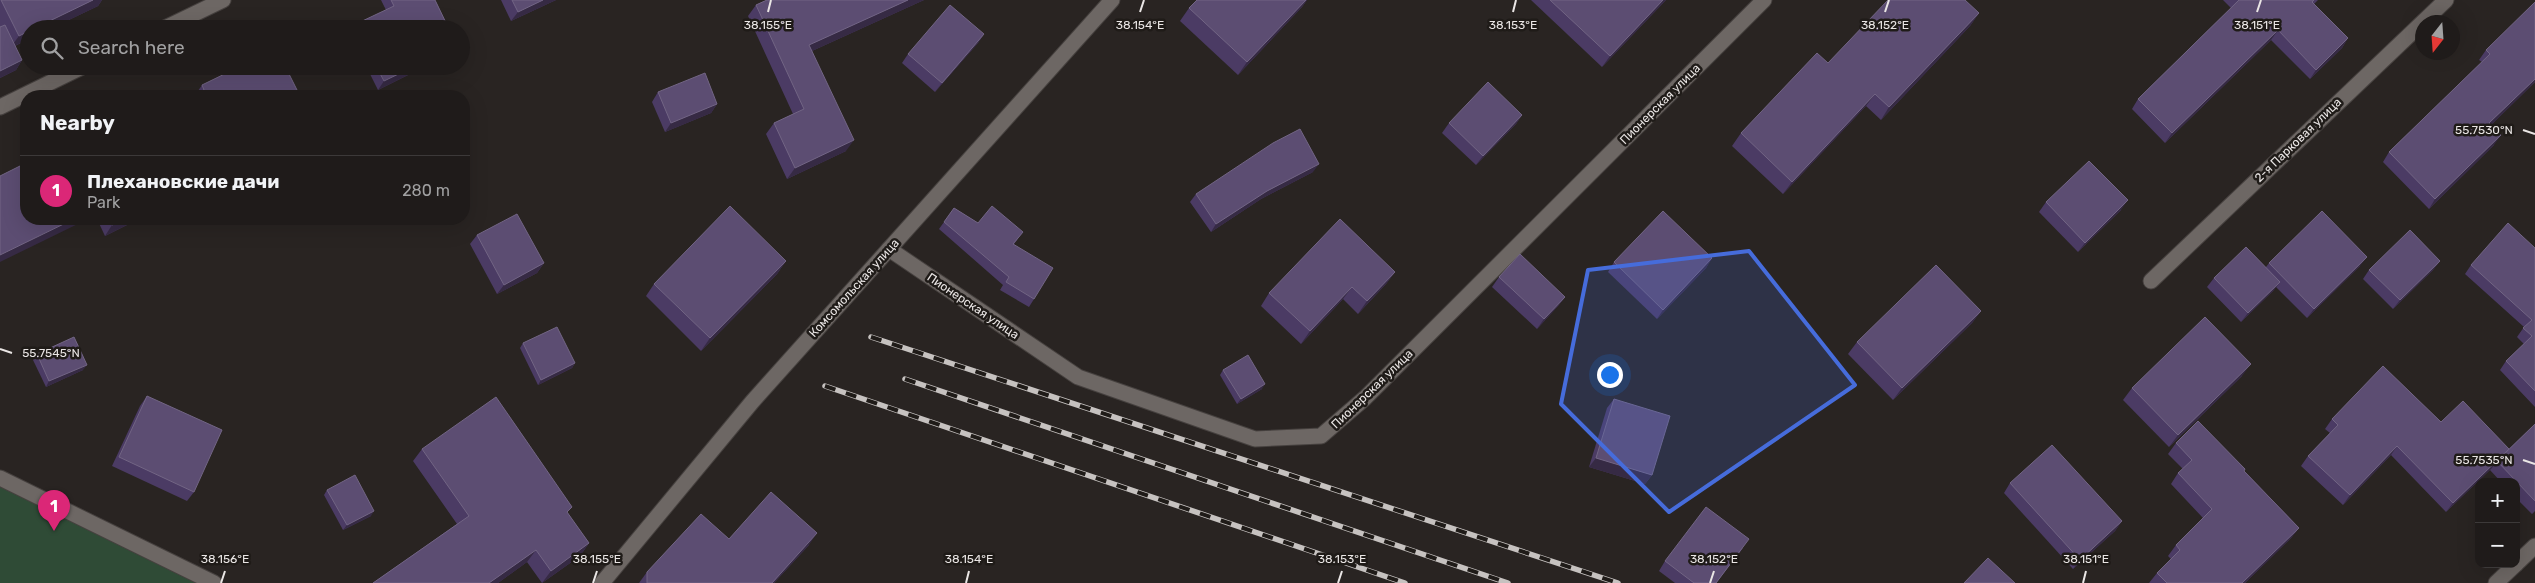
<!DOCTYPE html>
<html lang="en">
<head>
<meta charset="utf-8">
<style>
  :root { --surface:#1f1b1a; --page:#272423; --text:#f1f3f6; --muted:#a1a1a2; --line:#3c3939; --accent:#db2777 }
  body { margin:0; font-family:Rubik,sans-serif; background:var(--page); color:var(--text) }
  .controls { position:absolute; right:15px; bottom:15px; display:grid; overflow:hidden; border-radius:10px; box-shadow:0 5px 20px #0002 }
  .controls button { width:45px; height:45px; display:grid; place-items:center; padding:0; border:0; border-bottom:1px solid var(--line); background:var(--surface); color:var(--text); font:25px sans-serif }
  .compass { position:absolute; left:2415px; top:15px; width:45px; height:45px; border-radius:50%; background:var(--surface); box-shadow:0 5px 20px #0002; rotate:197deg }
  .you { position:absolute; left:1609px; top:374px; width:18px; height:18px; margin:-12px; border:4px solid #fff; border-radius:50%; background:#1a73e8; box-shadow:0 0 0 8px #1a73e833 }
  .badge { display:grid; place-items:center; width:32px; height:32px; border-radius:50%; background:var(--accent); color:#fff; font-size:16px; font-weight:700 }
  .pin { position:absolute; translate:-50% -41px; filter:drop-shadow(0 1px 2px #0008) }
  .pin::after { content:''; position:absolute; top:26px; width:18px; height:15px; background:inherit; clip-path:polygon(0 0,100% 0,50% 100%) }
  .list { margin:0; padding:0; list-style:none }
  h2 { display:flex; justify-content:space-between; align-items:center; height:65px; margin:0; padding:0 20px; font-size:21px }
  h2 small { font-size:16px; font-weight:400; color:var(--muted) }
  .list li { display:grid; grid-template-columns:32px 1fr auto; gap:15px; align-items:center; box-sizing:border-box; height:70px; padding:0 20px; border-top:1px solid var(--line) }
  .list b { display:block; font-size:19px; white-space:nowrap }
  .list p { margin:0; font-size:16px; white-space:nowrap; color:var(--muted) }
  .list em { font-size:16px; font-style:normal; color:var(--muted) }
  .icon { flex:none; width:28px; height:28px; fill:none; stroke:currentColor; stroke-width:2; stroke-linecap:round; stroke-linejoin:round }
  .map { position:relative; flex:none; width:2535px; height:583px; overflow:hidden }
  .search { position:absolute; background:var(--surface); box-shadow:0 5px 20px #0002; left:20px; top:20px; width:450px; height:55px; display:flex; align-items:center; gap:12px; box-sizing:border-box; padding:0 18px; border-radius:28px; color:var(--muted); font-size:19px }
  .panel { position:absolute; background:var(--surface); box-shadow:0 5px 20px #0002; left:20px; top:90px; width:450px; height:135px; border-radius:20px }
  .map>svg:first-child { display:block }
  .green { fill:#2f4b36 }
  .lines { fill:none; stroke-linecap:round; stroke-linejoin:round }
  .minor-casing { stroke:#46413f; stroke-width:17 }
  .minor { stroke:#6d6764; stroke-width:15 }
  .rail-casing { stroke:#c6c2c0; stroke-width:5.5 }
  .rail { stroke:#1f1b18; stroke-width:4; stroke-dasharray:11; stroke-linecap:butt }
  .wall { fill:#4b3b64 }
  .shaded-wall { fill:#362a44 }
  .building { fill:#5c4d72; stroke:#726584 }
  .marked { fill:#466cdb; fill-opacity:0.2; stroke:#466cdb; stroke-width:4; stroke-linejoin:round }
  .ticks { fill:none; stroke:#eae6e5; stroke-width:2 }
  .labels { text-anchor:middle; stroke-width:5; stroke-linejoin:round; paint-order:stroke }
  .street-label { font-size:12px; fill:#eae6e5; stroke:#1f1b18 }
  .ticks-label { font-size:12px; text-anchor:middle; fill:#eae6e5; stroke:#1f1b18; stroke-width:5; stroke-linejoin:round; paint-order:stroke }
</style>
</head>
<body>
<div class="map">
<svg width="2535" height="583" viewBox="0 0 2535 583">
  <rect width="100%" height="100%" fill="#292422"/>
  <polygon class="green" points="0,478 214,583 0,583"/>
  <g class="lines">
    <g class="minor-casing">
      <g id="minor">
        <polyline points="163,29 223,0"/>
        <polyline points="0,107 84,66"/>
        <polyline points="889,249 1078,377 1255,439 1321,436 1365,398 1764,0"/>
        <polyline points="2151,281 2446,0"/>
        <polyline points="0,478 214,583"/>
        <polyline points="2516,564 2535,546"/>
        <polyline points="602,583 752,402 1112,0"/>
        <polyline points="2496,583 2516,564"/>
      </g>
    </g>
    <use href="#minor" class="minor"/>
    <g class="rail-casing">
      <g id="rail">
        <polyline points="871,337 1618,583"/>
        <polyline points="905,379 1508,583"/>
        <polyline points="825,386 1405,583"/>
      </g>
    </g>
    <use href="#rail" class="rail"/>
  </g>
  <g class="wall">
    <polygon points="0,0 102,0 98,6 50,29 29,29 29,39 15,46 22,60 16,70 0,78"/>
    <polygon points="381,0 435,0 449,29 353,29 356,24 386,10"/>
    <polygon points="501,0 556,0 511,21"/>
    <polygon points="767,0 924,0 812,51 846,151 787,179 766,134 774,123 793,114 748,16 756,5"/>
    <polygon points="1197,0 1307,0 1302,7 1238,75 1180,21 1189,8"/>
    <polygon points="1531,0 1666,0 1602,67"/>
    <polygon points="2223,0 2318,0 2314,4 2348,38 2342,48 2310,79 2271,40 2165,143 2132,109 2138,99 2231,8"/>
    <polygon points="1979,13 1970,26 1881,120 1866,106 1783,194 1732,146 1741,133 1828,63"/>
    <polygon points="984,34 978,43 935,92 902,63 908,54"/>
    <polygon points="2486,50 2535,82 2491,125 2494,145 2429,209 2383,162 2389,152 2482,62 2479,60"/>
    <polygon points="366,66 426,66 378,90"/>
    <polygon points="202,85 300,96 196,94"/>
    <polygon points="658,92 717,104 711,113 665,132 652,102"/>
    <polygon points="1522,115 1516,124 1476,165 1442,133 1449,123"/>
    <polygon points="1313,172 1261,199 1211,232 1190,202 1196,194"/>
    <polygon points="2046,202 2121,210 2078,252 2039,212"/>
    <polygon points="954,208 978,223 1023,232 1014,244 1034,299 1029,307 1000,290 1003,285 939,229"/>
    <polygon points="97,219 139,219 105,236"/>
    <polygon points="477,235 544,263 537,273 497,294 470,244"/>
    <polygon points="2535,248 2535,407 2500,370 2506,361 2524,344 2517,337 2524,327 2465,274 2471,265"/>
    <polygon points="1712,258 1706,268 1657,319 1608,272 1614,262"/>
    <polygon points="786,261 777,274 701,351 646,296 654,284"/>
    <polygon points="2440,261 2433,270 2393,309 2363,279 2369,270"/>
    <polygon points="2269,263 2360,266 2307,318 2276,287 2273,291 2241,322 2207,287 2214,278 2266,267"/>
    <polygon points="1395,272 1386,284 1358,314 1343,299 1301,344 1261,306 1269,293"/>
    <polygon points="1499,277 1565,297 1558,306 1537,329 1492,287"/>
    <polygon points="1981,311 1972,323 1893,400 1848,354 1857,342"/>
    <polygon points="523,343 575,363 572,368 538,385 520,348"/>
    <polygon points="37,354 83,370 46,387 33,360"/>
    <polygon points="1223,370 1262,389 1237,404 1220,375"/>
    <polygon points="2242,376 2169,447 2123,400 2132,388"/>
    <polygon points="147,396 194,492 187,501 112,466 140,406"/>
    <polygon points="1614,399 1652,475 1645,484 1589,467 1607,408"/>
    <polygon points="2332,419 2441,422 2507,451 2535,424 2535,511 2532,514 2516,498 2516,482 2501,482 2490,470 2492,468 2446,512 2391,455 2343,505 2301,466 2308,456 2330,433 2325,429"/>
    <polygon points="2176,443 2245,469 2244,471 2299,528 2291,538 2245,583 2149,583 2157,573 2171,559 2168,556 2176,545 2203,518 2171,484 2178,473 2183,469 2168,454"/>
    <polygon points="422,449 568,514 589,543 580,556 542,583 527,562 498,583 373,583 457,524 413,461"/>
    <polygon points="2010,483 2122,521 2115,531 2073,569 2004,493"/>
    <polygon points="327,490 371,516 343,530 324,495"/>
    <polygon points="729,539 809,545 774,583 639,583 647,572"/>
    <polygon points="1743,548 1716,583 1675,583 1659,571 1665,561"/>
  </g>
  <g class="shaded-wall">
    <polygon points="93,0 102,0 98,6 50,29 33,29"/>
    <polygon points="543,0 556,0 511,21 518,12"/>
    <polygon points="908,0 924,0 801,56 809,45"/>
    <polygon points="1306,0 1307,0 1302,7 1238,75 1247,62"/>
    <polygon points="1663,0 1666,0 1602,67 1610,56"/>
    <polygon points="1979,13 1970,26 1881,120 1889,107"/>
    <polygon points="2278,30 2271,40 2165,143 2172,133"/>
    <polygon points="29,31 29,39 10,48 19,36"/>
    <polygon points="984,34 978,43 935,92 942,83"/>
    <polygon points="2348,38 2342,48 2310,79 2316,70"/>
    <polygon points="22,60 16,70 0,78 0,71"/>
    <polygon points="415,66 426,66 378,90 384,81"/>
    <polygon points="2535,79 2535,82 2483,133 2489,123"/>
    <polygon points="1875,94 1866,106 1783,194 1792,182"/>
    <polygon points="717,104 711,113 665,132 671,123"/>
    <polygon points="1522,115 1516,124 1476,165 1483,156"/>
    <polygon points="2501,135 2494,145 2429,209 2435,199"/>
    <polygon points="854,140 846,151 787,179 795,168"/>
    <polygon points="1319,164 1313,172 1261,199 1211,232 1216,224 1267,191"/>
    <polygon points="2128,200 2121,210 2078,252 2085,243"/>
    <polygon points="74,219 88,219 0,262 0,255"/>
    <polygon points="125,219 139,219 105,236 112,225"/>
    <polygon points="2367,257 2360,266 2307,318 2314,309"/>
    <polygon points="1712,258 1706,268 1657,319 1663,310"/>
    <polygon points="786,261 777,274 701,351 710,338"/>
    <polygon points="2440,261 2433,270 2393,309 2400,300"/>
    <polygon points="544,263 537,273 497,294 504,285"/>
    <polygon points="1395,272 1386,284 1358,314 1367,301"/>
    <polygon points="2280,282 2273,291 2241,322 2248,313"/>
    <polygon points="1352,287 1343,299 1301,344 1310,331"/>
    <polygon points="1565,297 1558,306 1537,329 1544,319"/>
    <polygon points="1981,311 1972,323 1893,400 1902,388"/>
    <polygon points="575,363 572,368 538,385 541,380"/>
    <polygon points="2251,364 2242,376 2169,447 2178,435"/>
    <polygon points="87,365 83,370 46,387 49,381"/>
    <polygon points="1265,384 1262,389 1237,404 1241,399"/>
    <polygon points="2397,446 2391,455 2343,505 2350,495"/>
    <polygon points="2509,449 2497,461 2492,468 2446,512 2453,503"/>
    <polygon points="1596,458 1652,475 1645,484 1589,467"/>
    <polygon points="374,511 371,516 343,530 347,525"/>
    <polygon points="2122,521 2115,531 2073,569 2080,560"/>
    <polygon points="2299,528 2291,538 2245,583 2242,583"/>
    <polygon points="817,533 809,545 774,583 772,583"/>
    <polygon points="589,543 580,556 542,583 551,571"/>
    <polygon points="536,550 527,562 498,583 489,583"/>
  </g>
  <g class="building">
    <polygon points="1,0 93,0 33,29 29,29 29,31 19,36"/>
    <polygon points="391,0 435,0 449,29 358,29 356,24 394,6"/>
    <polygon points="512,0 543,0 518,12"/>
    <polygon points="767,0 908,0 809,45 854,140 795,168 774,123 804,109 756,5"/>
    <polygon points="1197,0 1306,0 1247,62 1189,8"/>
    <polygon points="1550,0 1663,0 1610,56"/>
    <polygon points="1888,0 1965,0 1979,13 1889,107 1875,94 1792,182 1741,133 1817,53 1828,63"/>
    <polygon points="2239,0 2314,0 2312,2 2348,38 2316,70 2278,30 2172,133 2138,99"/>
    <polygon points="2535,2 2535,79 2489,123 2501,135 2435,199 2389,152 2490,54 2486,50"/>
    <polygon points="950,5 984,34 942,83 908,54"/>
    <polygon points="5,25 22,60 0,71 0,27"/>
    <polygon points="241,66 285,66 300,96 190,96 204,90 202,85"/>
    <polygon points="376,66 415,66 384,81"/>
    <polygon points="705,73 717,104 671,123 658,92"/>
    <polygon points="1488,82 1522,115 1483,156 1449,123"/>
    <polygon points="1300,129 1319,164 1267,191 1216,224 1196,194 1273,143"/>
    <polygon points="2089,161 2128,200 2085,243 2046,202"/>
    <polygon points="26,163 26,219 74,219 0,255 0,176"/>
    <polygon points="730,206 786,261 710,338 654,284"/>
    <polygon points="992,206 1023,232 1013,244 1053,268 1034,299 1006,282 1009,277 944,222 954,208 978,223"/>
    <polygon points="1663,211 1712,258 1663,310 1614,262"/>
    <polygon points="2322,211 2367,257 2314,309 2269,263"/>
    <polygon points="517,214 544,263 504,285 477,235"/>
    <polygon points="109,219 125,219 112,225"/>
    <polygon points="1340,219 1395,272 1367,301 1352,287 1310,331 1269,293"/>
    <polygon points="2508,223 2535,248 2535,391 2506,361 2532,336 2523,328 2532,320 2471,265"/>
    <polygon points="2410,230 2440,261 2400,300 2369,270"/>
    <polygon points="2246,247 2280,282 2248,313 2214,278"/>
    <polygon points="1520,254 1565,297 1544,319 1499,277"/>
    <polygon points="1936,265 1981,311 1902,388 1857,342"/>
    <polygon points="2205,317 2251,364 2178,435 2132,388"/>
    <polygon points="557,327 575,363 541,380 523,343"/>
    <polygon points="74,337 87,365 49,381 37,354"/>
    <polygon points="1248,355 1265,384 1241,399 1223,370"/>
    <polygon points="2383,366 2441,422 2463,401 2509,449 2453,503 2397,446 2350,495 2308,456 2338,425 2332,419"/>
    <polygon points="147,396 222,430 194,492 119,457"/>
    <polygon points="496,397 572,507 567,512 589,543 551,571 536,550 489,583 373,583 469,516 422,449"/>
    <polygon points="1614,399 1670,416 1652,475 1596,458"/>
    <polygon points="2198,421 2245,469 2244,471 2299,528 2242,583 2167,583 2157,573 2180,550 2176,545 2212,509 2178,473 2192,460 2176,443"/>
    <polygon points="2535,424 2535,501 2497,461"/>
    <polygon points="2052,445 2122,521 2080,560 2010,483"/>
    <polygon points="355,475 374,511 347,525 327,490"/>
    <polygon points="771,492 817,533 772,583 647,583 647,572 701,514 729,539"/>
    <polygon points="1706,507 1749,539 1716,583 1694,583 1665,561"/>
    <polygon points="1988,558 2015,583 1964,583"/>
  </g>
  <path class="marked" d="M1749 251 1855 385 1669 512 1561 404 1588 270Z"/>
  <path class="ticks" d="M768 12 771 0M1140 12 1144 0M1513 12 1516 0M1885 12 1889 0M2257 12 2261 0M2523 130 2535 134M0 349 12 353M2523 460 2535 464M221 583 225 571M593 583 597 571M966 583 969 571M1338 583 1342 571M1710 583 1714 571M2083 583 2086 571"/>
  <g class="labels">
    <g class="street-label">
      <text transform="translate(1660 104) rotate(-45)" y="4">Пионерская улица</text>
      <text transform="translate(2298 140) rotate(-44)" y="4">2-я Парковая улица</text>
      <text transform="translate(854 288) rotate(-48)" y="4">Комсомольская улица</text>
      <text transform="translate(973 306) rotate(34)" y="4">Пионерская улица</text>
      <text transform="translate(1372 389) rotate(-44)" y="4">Пионерская улица</text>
    </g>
  </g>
  <g class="ticks-label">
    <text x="768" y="29">38.155°E</text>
    <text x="1140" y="29">38.154°E</text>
    <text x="1513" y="29">38.153°E</text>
    <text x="1885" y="29">38.152°E</text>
    <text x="2257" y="29">38.151°E</text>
    <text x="2484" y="134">55.7530°N</text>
    <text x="51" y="357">55.7545°N</text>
    <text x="2484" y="464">55.7535°N</text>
    <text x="225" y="563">38.156°E</text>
    <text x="597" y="563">38.155°E</text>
    <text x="969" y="563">38.154°E</text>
    <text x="1342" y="563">38.153°E</text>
    <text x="1714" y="563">38.152°E</text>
    <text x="2086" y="563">38.151°E</text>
  </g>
</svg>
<div class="controls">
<button>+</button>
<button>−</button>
</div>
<svg class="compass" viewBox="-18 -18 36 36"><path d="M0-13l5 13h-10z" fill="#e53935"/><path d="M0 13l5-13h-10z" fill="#a1a1a2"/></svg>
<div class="you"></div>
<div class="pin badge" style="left:54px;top:531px">1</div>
<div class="search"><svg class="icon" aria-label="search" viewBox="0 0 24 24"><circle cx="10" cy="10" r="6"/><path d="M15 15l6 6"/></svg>Search here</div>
<section class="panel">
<h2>Nearby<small></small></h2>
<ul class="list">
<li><span class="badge">1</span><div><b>Плехановские дачи</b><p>Park</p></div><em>280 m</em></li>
</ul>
</section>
</div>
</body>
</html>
